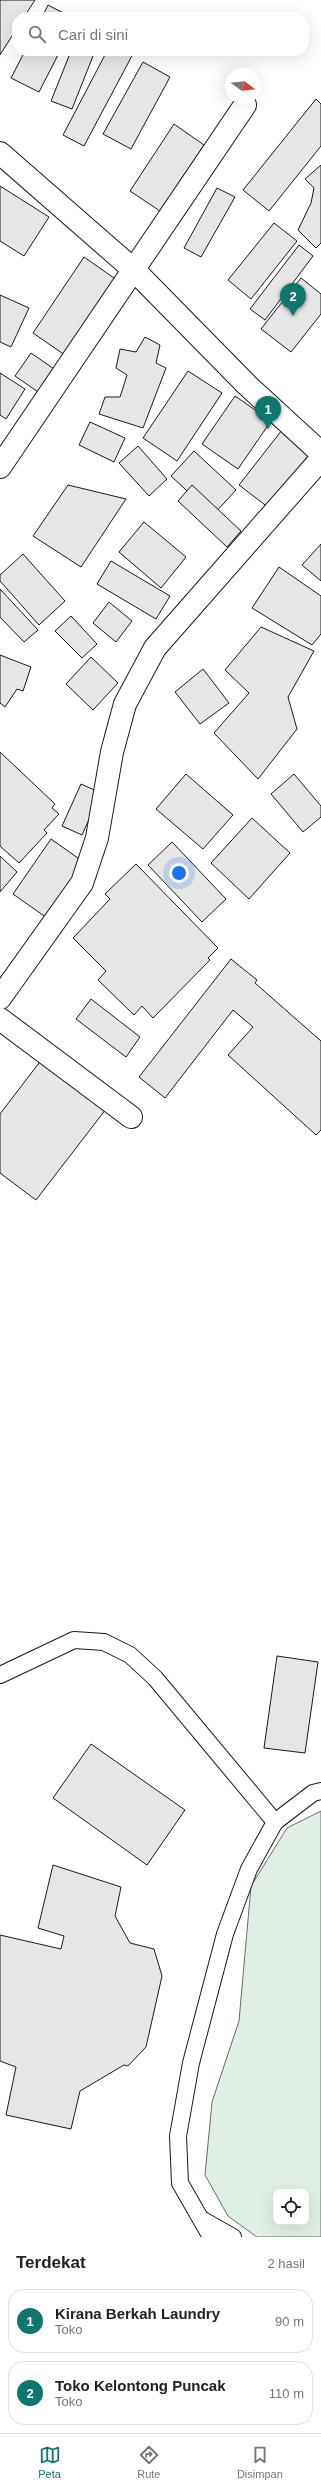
<!DOCTYPE html>
<html lang="id">
<head>
<meta charset="utf-8">
<style>
  :root { --surface:#fff; --page:#f2f2f2; --text:#222; --muted:#767676; --line:#e0e0e0; --accent:#0f766e }
  body { margin:0; font-family:Helvetica,sans-serif; background:var(--page); color:var(--text) }
  .controls { position:absolute; right:12px; bottom:12px; display:grid; overflow:hidden; border-radius:8px; box-shadow:0 4px 16px #0002 }
  .controls button { width:36px; height:36px; display:grid; place-items:center; padding:0; border:0; border-bottom:1px solid var(--line); background:var(--surface); color:var(--text); font:20px sans-serif }
  .compass { position:absolute; left:225px; top:68px; width:36px; height:36px; border-radius:50%; background:var(--surface); box-shadow:0 4px 16px #0002; rotate:105deg }
  .you { position:absolute; left:179px; top:873px; width:14px; height:14px; margin:-10px; border:3px solid #fff; border-radius:50%; background:#1a73e8; box-shadow:0 0 0 6px #1a73e833 }
  .badge { display:grid; place-items:center; width:26px; height:26px; border-radius:50%; background:var(--accent); color:#fff; font-size:13px; font-weight:700 }
  .pin { position:absolute; translate:-50% -33px; filter:drop-shadow(0 1px 2px #0008) }
  .pin::after { content:''; position:absolute; top:21px; width:14px; height:12px; background:inherit; clip-path:polygon(0 0,100% 0,50% 100%) }
  .list { margin:0; padding:0; list-style:none }
  h2 { display:flex; justify-content:space-between; align-items:center; height:52px; margin:0; padding:0 16px; font-size:17px }
  h2 small { font-size:13px; font-weight:400; color:var(--muted) }
  .list li { display:grid; grid-template-columns:26px 1fr auto; gap:12px; align-items:center; box-sizing:border-box; height:64px; margin:0 8px 8px; padding:0 8px; border:1px solid var(--line); border-radius:16px }
  .list b { display:block; font-size:15px; white-space:nowrap }
  .list p { margin:0; font-size:13px; white-space:nowrap; color:var(--muted) }
  .list em { font-size:13px; font-style:normal; color:var(--muted) }
  .icon { flex:none; width:22px; height:22px; fill:none; stroke:currentColor; stroke-width:2; stroke-linecap:round; stroke-linejoin:round }
  .map { position:relative; flex:none; width:321px; height:2237px; overflow:hidden }
  .search { position:absolute; background:var(--surface); box-shadow:0 4px 16px #0002; left:12px; right:12px; top:12px; height:44px; display:flex; align-items:center; gap:10px; box-sizing:border-box; padding:0 14px; border-radius:16px; color:var(--muted); font-size:15px }
  .sheet { height:196px; background:var(--surface) }
  nav { display:flex; justify-content:space-around; align-items:center; box-sizing:border-box; height:56px; border-top:1px solid var(--line); background:var(--surface); font-size:11px; color:var(--muted) }
  nav a { display:grid; justify-items:center; gap:2px }
  nav .on { color:var(--accent) }
  .map>svg:first-child { display:block }
  .green { fill:#e0efe3; stroke:#6a6a6a; fill-rule:evenodd }
  .building { fill:#e6e6e6; stroke:#1a1a1a }
  .lines { fill:none; stroke-linecap:round; stroke-linejoin:round }
  .service-casing { stroke:#1a1a1a; stroke-width:18 }
  .minor-casing { stroke:#1a1a1a; stroke-width:24 }
  .tertiary-casing { stroke:#1a1a1a; stroke-width:24 }
  .service { stroke:#fff; stroke-width:16 }
  .minor { stroke:#fff; stroke-width:22 }
  .tertiary { stroke:#fff; stroke-width:22 }
</style>
</head>
<body>
<div class="map">
<svg width="321" height="2237" viewBox="0 0 321 2237">
  <rect width="100%" height="100%" fill="#fff"/>
  <path class="green" d="M321 1811V2237H257L228 2216 205 2175 212 2102 239 2021 251 1886 287 1828ZM276 2192H306V2222H276Z"/>
  <g class="building">
    <polygon points="0,0 35,0 24,17 17,17 17,28 0,55"/>
    <polygon points="48,5 71,17 42,17"/>
    <polygon points="25,51 60,51 39,92 11,78"/>
    <polygon points="71,51 95,51 72,109 51,101"/>
    <polygon points="107,51 134,52 84,146 63,135"/>
    <polygon points="143,62 170,77 131,149 103,134"/>
    <polygon points="316,99 321,104 321,146 269,211 243,190"/>
    <polygon points="174,124 204,145 160,211 130,191"/>
    <polygon points="321,165 321,243 316,248 298,230 311,203 314,188 305,179"/>
    <polygon points="0,186 49,217 24,256 0,241"/>
    <polygon points="217,188 235,197 201,257 184,248"/>
    <polygon points="274,223 297,241 251,299 228,280"/>
    <polygon points="299,245 313,256 265,320 250,309"/>
    <polygon points="84,257 124,285 72,360 33,333"/>
    <polygon points="301,278 321,294 321,314 291,352 261,329"/>
    <polygon points="0,295 29,308 11,347 0,342"/>
    <polygon points="145,337 160,345 156,363 166,368 143,428 99,414 105,397 120,397 127,375 116,368 120,349 136,352"/>
    <polygon points="31,353 57,371 41,394 15,376"/>
    <polygon points="188,371 222,393 177,461 143,438"/>
    <polygon points="0,373 25,389 6,419 0,415"/>
    <polygon points="235,396 271,421 238,469 202,444"/>
    <polygon points="90,422 125,438 114,462 79,445"/>
    <polygon points="282,430 311,452 269,508 239,485"/>
    <polygon points="138,446 167,479 149,496 119,463"/>
    <polygon points="194,451 236,490 213,515 171,476"/>
    <polygon points="68,485 126,499 81,567 33,536"/>
    <polygon points="192,485 241,531 227,547 178,501"/>
    <polygon points="144,522 186,557 161,588 119,552"/>
    <polygon points="321,544 321,581 302,565"/>
    <polygon points="23,554 65,601 39,625 0,581 0,575"/>
    <polygon points="111,561 170,596 156,619 97,584"/>
    <polygon points="279,567 321,596 321,634 312,645 252,608"/>
    <polygon points="0,589 38,630 24,642 0,617"/>
    <polygon points="109,602 132,621 116,642 93,623"/>
    <polygon points="71,616 97,644 82,658 55,631"/>
    <polygon points="261,627 314,651 288,697 297,729 258,779 214,733 249,693 225,670"/>
    <polygon points="0,655 31,667 23,691 17,689 5,707 0,703"/>
    <polygon points="91,657 118,683 93,710 66,684"/>
    <polygon points="203,669 229,703 200,724 175,692"/>
    <polygon points="0,752 55,804 52,808 59,814 44,830 47,833 19,863 0,846"/>
    <polygon points="186,774 233,815 203,849 156,809"/>
    <polygon points="294,774 321,806 321,817 303,832 271,794"/>
    <polygon points="81,784 101,793 82,835 62,826"/>
    <polygon points="252,818 290,853 249,899 211,863"/>
    <polygon points="51,839 85,863 47,918 13,894"/>
    <polygon points="172,842 226,899 202,922 148,865"/>
    <polygon points="0,856 17,872 0,892"/>
    <polygon points="136,864 218,948 208,958 210,960 153,1018 142,1006 134,1015 98,980 106,971 73,938 110,899 105,894"/>
    <polygon points="231,959 257,980 255,983 321,1041 321,1130 316,1135 228,1055 253,1027 233,1010 165,1098 139,1077"/>
    <polygon points="91,999 140,1037 126,1057 76,1019"/>
    <polygon points="42,1059 106,1109 36,1200 0,1173 0,1114"/>
    <polygon points="277,1656 318,1662 305,1753 264,1748"/>
    <polygon points="91,1744 185,1810 147,1865 53,1798"/>
    <polygon points="53,1865 121,1887 115,1916 130,1943 154,1949 162,1976 146,2047 128,2066 124,2065 80,2091 71,2129 6,2115 16,2067 0,2061 0,1935 61,1949 64,1936 38,1928"/>
  </g>
  <g class="lines">
    <g class="service-casing">
      <g id="service">
        <polyline points="0,1675 74,1640 104,1642 130,1655 155,1678 275,1822"/>
        <polyline points="203,2220 233,2237"/>
        <polyline points="211,2237 180,2183 178,2136 191,2063 225,1934 249,1869 275,1822 313,1793 321,1791"/>
      </g>
    </g>
    <g class="minor-casing">
      <g id="minor">
        <polyline points="0,467 245,105"/>
        <polyline points="0,998 82,883 97,838 112,752 125,704 155,648 321,459"/>
        <polyline points="0,1019 131,1117"/>
      </g>
    </g>
    <g class="tertiary-casing">
      <polyline id="tertiary" points="0,153 135,271 247,385 321,453"/>
    </g>
    <use href="#service" class="service"/>
    <use href="#minor" class="minor"/>
    <use href="#tertiary" class="tertiary"/>
  </g>
</svg>
<div class="controls">
<button><svg class="icon" aria-label="locate" viewBox="0 0 24 24"><circle cx="12" cy="12" r="6"/><path d="M12 2v4M12 18v4M2 12h4M18 12h4"/></svg></button>
</div>
<svg class="compass" viewBox="-18 -18 36 36"><path d="M0-13l5 13h-10z" fill="#e53935"/><path d="M0 13l5-13h-10z" fill="#767676"/></svg>
<div class="you"></div>
<div class="pin badge" style="left:268px;top:429px">1</div>
<div class="pin badge" style="left:293px;top:316px">2</div>
<div class="search"><svg class="icon" aria-label="search" viewBox="0 0 24 24"><circle cx="10" cy="10" r="6"/><path d="M15 15l6 6"/></svg>Cari di sini</div>
</div>
<section class="sheet">
<h2>Terdekat<small>2 hasil</small></h2>
<ul class="list">
<li><span class="badge">1</span><div><b>Kirana Berkah Laundry</b><p>Toko</p></div><em>90 m</em></li>
<li><span class="badge">2</span><div><b>Toko Kelontong Puncak</b><p>Toko</p></div><em>110 m</em></li>
</ul>
</section>
<nav>
<a class="on"><svg class="icon" aria-label="map" viewBox="0 0 24 24"><path d="M3 6l6-2 6 2 6-2v14l-6 2-6-2-6 2zM9 4v14M15 6v14"/></svg>Peta</a>
<a><svg class="icon" aria-label="directions" viewBox="0 0 24 24"><path d="M12 3l9 9-9 9-9-9zM9 14v-3h6M13 9l2 2-2 2"/></svg>Rute</a>
<a><svg class="icon" aria-label="saved" viewBox="0 0 24 24"><path d="M7 4h10v16l-5-4-5 4z"/></svg>Disimpan</a>
</nav>
</body>
</html>
